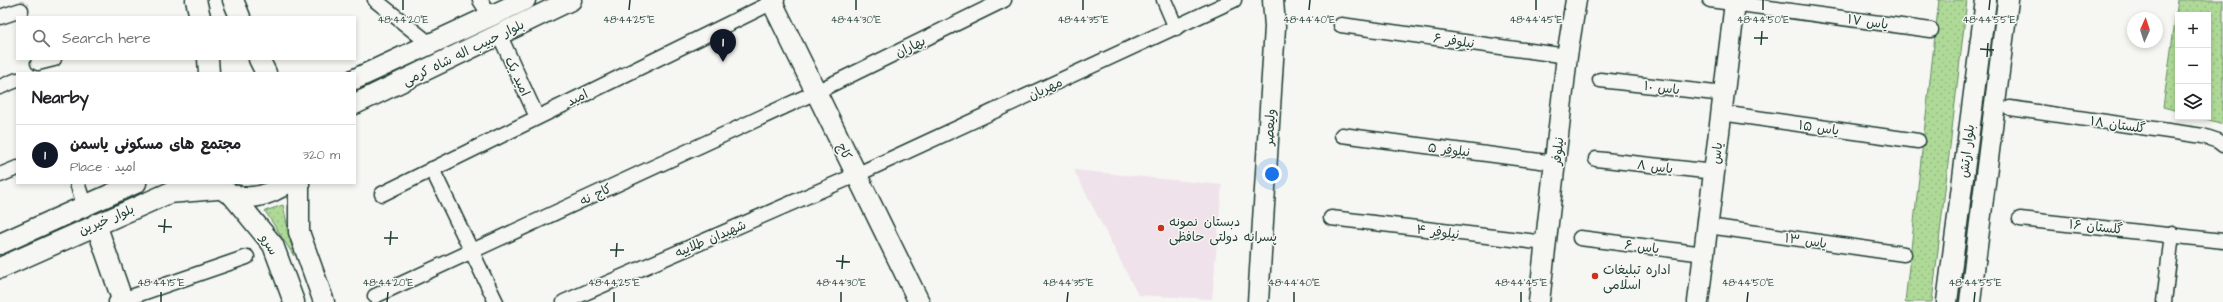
<!DOCTYPE html>
<html lang="en">
<head>
<meta charset="utf-8">
<style>
  :root { --surface:#fff; --page:#f2f2f2; --text:#202124; --muted:#757577; --line:#e0e0e0; --accent:#111827 }
  body { margin:0; font-family:"Architects Daughter","Playpen Sans Arabic",sans-serif; background:var(--page); color:var(--text) }
  .controls { position:absolute; right:12px; top:12px; display:grid; overflow:hidden; border-radius:0px; box-shadow:0 2px 6px #0003 }
  .controls button { width:36px; height:36px; display:grid; place-items:center; padding:0; border:0; border-bottom:1px solid var(--line); background:var(--surface); color:var(--text); font:20px sans-serif }
  .compass { position:absolute; left:2127px; top:12px; width:36px; height:36px; border-radius:50%; background:var(--surface); box-shadow:0 2px 6px #0003; rotate:3deg }
  .you { position:absolute; left:1272px; top:174px; width:14px; height:14px; margin:-10px; border:3px solid #fff; border-radius:50%; background:#1a73e8; box-shadow:0 0 0 6px #1a73e833 }
  .badge { display:grid; place-items:center; width:26px; height:26px; border-radius:50%; background:var(--accent); color:#fff; font-size:13px; font-weight:700 }
  .pin { position:absolute; translate:-50% -33px; filter:drop-shadow(0 1px 2px #0008) }
  .pin::after { content:''; position:absolute; top:21px; width:14px; height:12px; background:inherit; clip-path:polygon(0 0,100% 0,50% 100%) }
  .list { margin:0; padding:0; list-style:none }
  h2 { display:flex; justify-content:space-between; align-items:center; height:52px; margin:0; padding:0 16px; font-size:17px }
  h2 small { font-size:13px; font-weight:400; color:var(--muted) }
  .list li { display:grid; grid-template-columns:26px 1fr auto; gap:12px; align-items:center; box-sizing:border-box; height:60px; padding:0 16px; border-top:1px solid var(--line) }
  .list b { display:block; font-size:15px; white-space:nowrap }
  .list p { margin:0; font-size:13px; white-space:nowrap; color:var(--muted) }
  .list em { font-size:13px; font-style:normal; color:var(--muted) }
  .icon { flex:none; width:22px; height:22px; fill:none; stroke:currentColor; stroke-width:2; stroke-linecap:round; stroke-linejoin:round }
  .map { position:relative; flex:none; width:2223px; height:302px; overflow:hidden }
  .search { position:absolute; background:var(--surface); box-shadow:0 2px 6px #0003; left:16px; top:16px; width:340px; height:44px; display:flex; align-items:center; gap:10px; box-sizing:border-box; padding:0 14px; border-radius:0px; color:var(--muted); font-size:15px }
  .panel { position:absolute; background:var(--surface); box-shadow:0 2px 6px #0003; left:16px; top:72px; width:340px; height:112px; border-radius:0px }
  .map>svg:first-child { display:block }
  .built { fill:#efe2ea }
  .grass { fill:url(#grass-dots); stroke:#668b66 }
  .lines { fill:none; stroke-linecap:round; stroke-linejoin:round }
  .street-casing { stroke:#1f3d34; stroke-width:17 }
  .secondary-casing { stroke:#1f3d34; stroke-width:23 }
  .street { stroke:#f6f6f2; stroke-width:14 }
  .secondary { stroke:#f6f6f2; stroke-width:20 }
  .ticks { fill:none; stroke:#1f3d34; stroke-width:1.5 }
  .poi-dot { fill:#c8321e; stroke:#f6f6f2; stroke-width:1.5 }
  .labels { text-anchor:middle; stroke-width:3; stroke-linejoin:round; paint-order:stroke }
  .street-label { font-size:13px; fill:#1f3d34; stroke:#f6f6f2 }
  .poi-label { font-size:13px; fill:#1f3d34; stroke:#f6f6f2; text-anchor:start }
  .ticks-label { font-size:10px; text-anchor:middle; fill:#1f3d34; stroke:#f6f6f2; stroke-width:3; stroke-linejoin:round; paint-order:stroke }
</style>
</head>
<body>
<div class="map">
<svg width="2223" height="302" viewBox="0 0 2223 302">
  <defs>
    <pattern id="grass-dots" width="8" height="8" patternUnits="userSpaceOnUse"><rect width="8" height="8" fill="#aed997"/><path d="M2 2h.1M6 6h.1" fill="none" stroke="#95bb83" stroke-width="1.8" stroke-linecap="round"/></pattern>
  </defs>
  <rect width="100%" height="100%" fill="#f6f6f2"/>
  <filter id="ink" filterUnits="userSpaceOnUse"><feTurbulence type="fractalNoise" baseFrequency=".025" numOctaves="2"/><feDisplacementMap in="SourceGraphic" scale="8" xChannelSelector="R" yChannelSelector="G"/><feConvolveMatrix kernelMatrix="1 2 1 2 8 2 1 2 1" color-interpolation-filters="sRGB"/></filter>
  <g filter="url(#ink)">
    <polygon class="built" points="1074,170 1222,185 1212,299 1138,295"/>
    <g class="grass">
      <polygon points="1939,0 1967,0 1932,302 1905,302"/>
      <polygon points="2178,0 2223,0 2223,124 2199,117 2208,117 2208,15 2178,15 2178,111 2163,107"/>
      <polygon points="283,205 294,256 265,211"/>
    </g>
    <g class="lines">
      <g class="street-casing">
        <g id="street">
          <polyline points="375,0 430,44"/>
          <polyline points="480,0 490,16"/>
          <polyline points="1164,0 1176,28"/>
          <polyline points="1710,0 1931,30"/>
          <polyline points="0,17 21,10"/>
          <polyline points="1341,25 1567,56"/>
          <polyline points="499,34 537,117"/>
          <polyline points="38,63 54,59"/>
          <polyline points="1600,80 1724,94"/>
          <polyline points="0,87 17,80"/>
          <polyline points="2010,108 2203,136 2218,141 2223,145"/>
          <polyline points="1721,113 1918,141"/>
          <polyline points="1342,135 1555,163"/>
          <polyline points="1596,159 1714,172"/>
          <polyline points="432,169 496,302"/>
          <polyline points="0,175 17,168"/>
          <polyline points="77,183 85,207"/>
          <polyline points="382,194 777,0"/>
          <polyline points="1331,218 1546,243"/>
          <polyline points="2020,219 2223,241"/>
          <polyline points="1708,226 1904,254"/>
          <polyline points="1580,238 1704,254"/>
          <polyline points="375,296 816,92 1004,0"/>
          <polyline points="116,302 247,257"/>
          <polyline points="564,302 856,175 1234,0"/>
          <polyline points="2164,302 2172,234"/>
        </g>
      </g>
      <g class="secondary-casing">
        <g id="secondary">
          <polyline points="196,0 200,17"/>
          <polyline points="233,0 240,17"/>
          <polyline points="771,0 919,302"/>
          <polyline points="208,59 209,73"/>
          <polyline points="259,59 266,73"/>
          <polyline points="355,79 525,0"/>
          <polyline points="355,104 571,0"/>
          <polyline points="299,183 299,232 324,302"/>
          <path d="M226 192C247 202 269 196 287 183"/>
          <polyline points="232,195 273,245 294,302"/>
          <polyline points="96,224 123,302"/>
          <polyline points="0,244 136,183"/>
          <polyline points="0,268 169,193 217,189"/>
          <polyline points="1258,302 1275,27 1273,0"/>
          <polyline points="1539,302 1567,56 1576,0"/>
          <polyline points="1698,302 1735,3"/>
          <polyline points="1947,302 1986,0"/>
          <polyline points="1970,302 2008,0"/>
        </g>
      </g>
      <use href="#street" class="street"/>
      <use href="#secondary" class="secondary"/>
    </g>
  </g>
  <path class="ticks" d="M403 10V0M629 10 630 0M856 10V0M1083 10V0M1309 10 1310 0M1536 10V0M1763 10V0M1989 10 1990 0M1754 38H1768M1761 45 1762 31M1980 49 1994 50M1987 57 1988 43M158 226 172 227M164 233 165 219M384 238H398M390 245 391 231M610 250H624M616 257 617 243M836 261 850 262M842 269 843 255M161 302V292M387 302 388 292M614 302V292M841 302V292M1067 302 1068 292M1294 302V292M1521 302V292M1747 302 1748 292M1974 302 1975 292"/>
  <g class="poi-dot">
    <circle cx="1161" cy="228" r="4"/>
    <circle cx="1595" cy="276" r="4"/>
  </g>
  <g class="labels">
    <g class="street-label">
      <text transform="translate(1868 21) rotate(8)" y="5">یاس ۱۷</text>
      <text transform="translate(1454 40) rotate(8)" y="5">نیلوفر ۶</text>
      <text transform="translate(910 46) rotate(-26)" y="5">بهاران</text>
      <text transform="translate(463 52) rotate(-26)" y="5">بلوار حبیب اله شاه کرمی</text>
      <text transform="translate(518 76) rotate(65)" y="5">امید یک</text>
      <text transform="translate(1662 87) rotate(7)" y="5">یاس ۱۰</text>
      <text transform="translate(1045 88) rotate(-25)" y="5">مهربان</text>
      <text transform="translate(577 97) rotate(-26)" y="5">امید</text>
      <text transform="translate(2118 124) rotate(8)" y="5">گلستان ۱۸</text>
      <text transform="translate(1269 127) rotate(-87)" y="5">ولیعصر</text>
      <text transform="translate(1819 127) rotate(8)" y="5">یاس ۱۵</text>
      <text transform="translate(1449 149) rotate(7)" y="5">نیلوفر ۵</text>
      <text transform="translate(845 151) rotate(64)" y="5">کاج</text>
      <text transform="translate(1557 151) rotate(-84)" y="5">نیلوفر</text>
      <text transform="translate(1966 151) rotate(-83)" y="5">بلوار ارتش</text>
      <text transform="translate(1716 153) rotate(-83)" y="5">یاس</text>
      <text transform="translate(1655 166) rotate(7)" y="5">یاس ۸</text>
      <text transform="translate(595 194) rotate(-25)" y="5">کاج نه</text>
      <text transform="translate(106 219) rotate(-23)" y="5">بلوار خیرین</text>
      <text transform="translate(2096 226) rotate(6)" y="5">گلستان ۱۶</text>
      <text transform="translate(1438 231) rotate(7)" y="5">نیلوفر ۴</text>
      <text transform="translate(710 238) rotate(-23)" y="5">شهیدان طلاییه</text>
      <text transform="translate(1806 240) rotate(8)" y="5">یاس ۱۳</text>
      <text transform="translate(270 244) rotate(60)" y="5">سرو</text>
      <text transform="translate(1642 246) rotate(7)" y="5">یاس ۶</text>
    </g>
    <g class="poi-label">
      <text x="1169" y="226">دبستان نمونه<tspan x="1169" dy="15">پسرانه دولتی حافظی</tspan></text>
      <text x="1603" y="274">اداره تبلیغات<tspan x="1603" dy="15">اسلامی</tspan></text>
    </g>
  </g>
  <g class="ticks-label">
    <text x="403" y="23">48°44'20"E</text>
    <text x="629" y="23">48°44'25"E</text>
    <text x="856" y="23">48°44'30"E</text>
    <text x="1083" y="23">48°44'35"E</text>
    <text x="1309" y="23">48°44'40"E</text>
    <text x="1536" y="23">48°44'45"E</text>
    <text x="1763" y="23">48°44'50"E</text>
    <text x="1989" y="23">48°44'55"E</text>
    <text x="161" y="286">48°44'15"E</text>
    <text x="388" y="286">48°44'20"E</text>
    <text x="614" y="286">48°44'25"E</text>
    <text x="841" y="286">48°44'30"E</text>
    <text x="1068" y="286">48°44'35"E</text>
    <text x="1294" y="286">48°44'40"E</text>
    <text x="1521" y="286">48°44'45"E</text>
    <text x="1748" y="286">48°44'50"E</text>
    <text x="1975" y="286">48°44'55"E</text>
  </g>
</svg>
<div class="controls">
<button>+</button>
<button>−</button>
<button><svg class="icon" aria-label="layers" viewBox="0 0 24 24"><path d="M12 4l9 5-9 5-9-5zM3 14l9 5 9-5"/></svg></button>
</div>
<svg class="compass" viewBox="-18 -18 36 36"><path d="M0-13l5 13h-10z" fill="#e53935"/><path d="M0 13l5-13h-10z" fill="#757577"/></svg>
<div class="you"></div>
<div class="pin badge" style="left:723px;top:62px">1</div>
<div class="search"><svg class="icon" aria-label="search" viewBox="0 0 24 24"><circle cx="10" cy="10" r="6"/><path d="M15 15l6 6"/></svg>Search here</div>
<section class="panel">
<h2>Nearby<small></small></h2>
<ul class="list">
<li><span class="badge">1</span><div><b>مجتمع های مسکونی یاسمن</b><p>Place · امید</p></div><em>320 m</em></li>
</ul>
</section>
</div>
</body>
</html>
